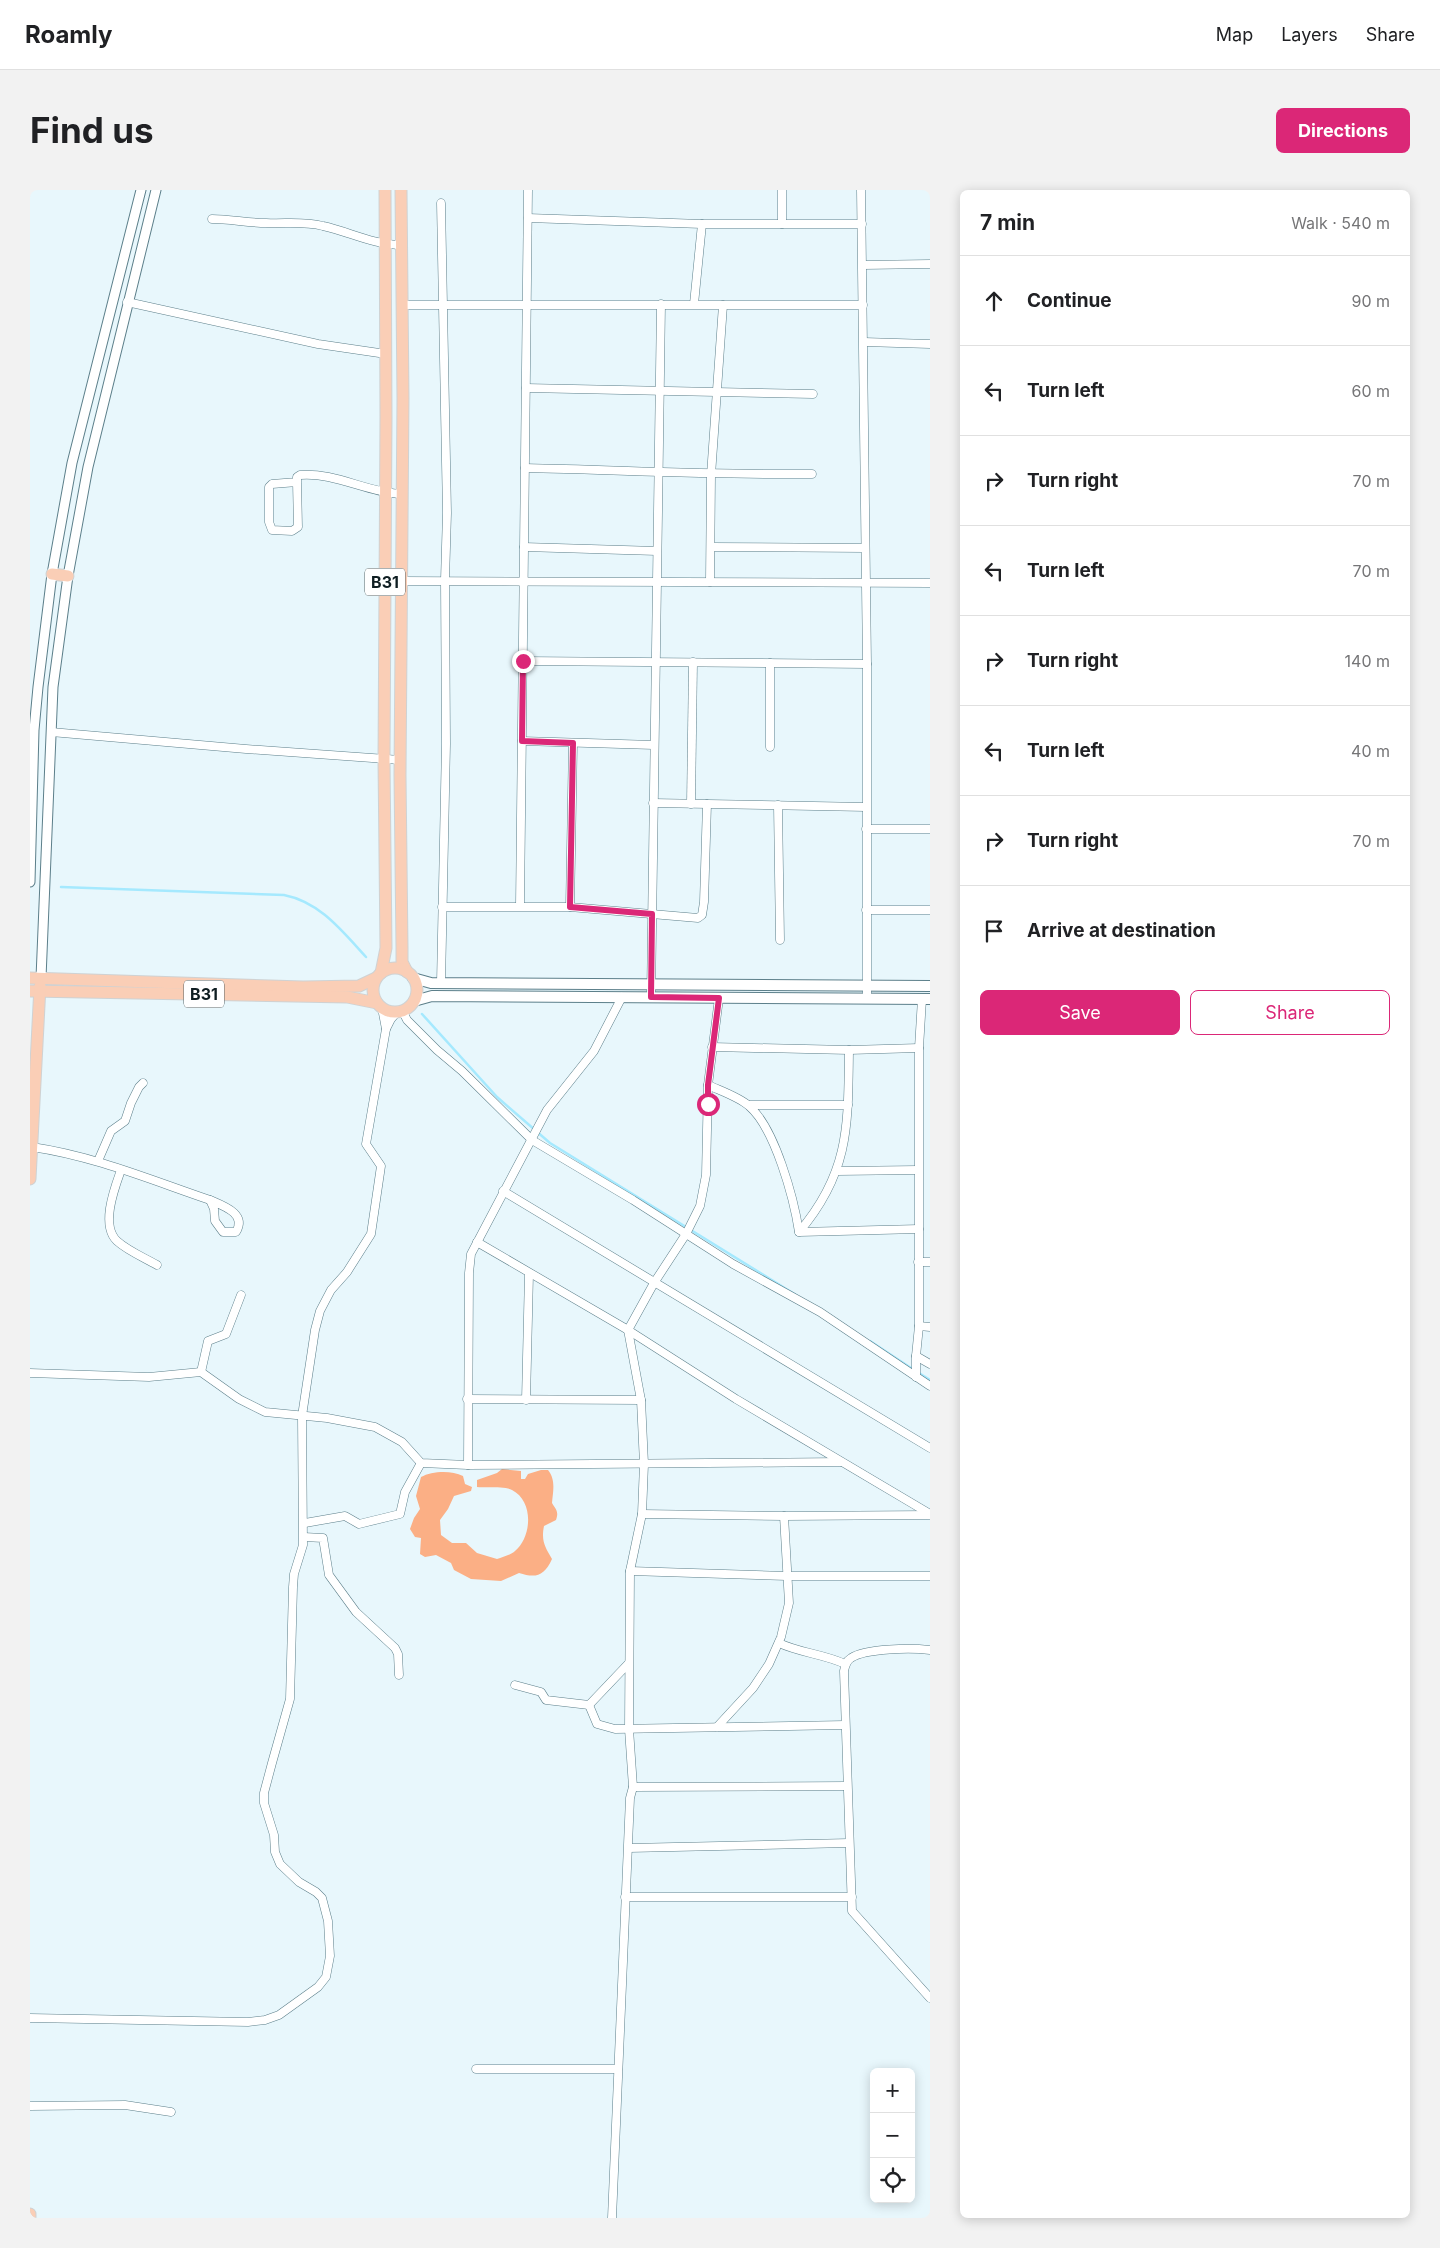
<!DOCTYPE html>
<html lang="en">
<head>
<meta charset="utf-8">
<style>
  :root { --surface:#fff; --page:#f2f2f2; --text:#202124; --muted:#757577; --line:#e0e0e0; --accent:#db2777 }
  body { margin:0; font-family:Inter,sans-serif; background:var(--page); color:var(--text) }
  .controls { position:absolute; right:15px; bottom:15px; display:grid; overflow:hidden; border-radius:8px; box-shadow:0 2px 12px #0003 }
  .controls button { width:45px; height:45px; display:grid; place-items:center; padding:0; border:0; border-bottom:1px solid var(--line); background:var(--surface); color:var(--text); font:25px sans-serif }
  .stop { position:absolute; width:15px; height:15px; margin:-11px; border:4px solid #db2777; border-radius:50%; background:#fff }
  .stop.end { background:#db2777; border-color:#fff; box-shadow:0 1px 5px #0008 }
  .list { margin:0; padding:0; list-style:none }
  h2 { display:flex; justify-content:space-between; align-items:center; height:65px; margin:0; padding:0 20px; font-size:21px }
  h2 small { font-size:16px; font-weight:400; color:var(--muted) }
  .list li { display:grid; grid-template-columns:32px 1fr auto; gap:15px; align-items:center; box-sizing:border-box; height:90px; padding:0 20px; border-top:1px solid var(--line) }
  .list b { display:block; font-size:19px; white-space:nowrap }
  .list em { font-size:16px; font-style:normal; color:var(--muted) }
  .actions { display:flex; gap:10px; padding:15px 20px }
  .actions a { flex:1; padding:11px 0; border:1px solid var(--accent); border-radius:8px; text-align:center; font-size:18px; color:var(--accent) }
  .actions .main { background:var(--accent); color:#fff }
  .icon { flex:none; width:28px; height:28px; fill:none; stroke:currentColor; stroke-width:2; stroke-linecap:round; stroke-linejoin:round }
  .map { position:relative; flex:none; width:900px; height:2028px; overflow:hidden; border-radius:8px }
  header { display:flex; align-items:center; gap:30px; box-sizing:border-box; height:70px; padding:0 25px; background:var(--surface); border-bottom:1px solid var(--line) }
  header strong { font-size:24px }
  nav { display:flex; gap:28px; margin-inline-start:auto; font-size:18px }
  .intro { display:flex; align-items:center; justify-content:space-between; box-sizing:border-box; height:120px; padding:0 30px }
  h1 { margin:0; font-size:35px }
  .button { padding:12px 22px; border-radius:8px; background:var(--accent); color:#fff; font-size:18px; font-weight:700 }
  main { display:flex; gap:30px; padding:0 30px }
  aside { flex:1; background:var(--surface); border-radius:8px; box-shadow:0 2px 12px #0003 }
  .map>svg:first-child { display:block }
  .green { fill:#fbaf85 }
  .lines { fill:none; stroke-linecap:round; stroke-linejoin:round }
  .stream { stroke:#a5e9fe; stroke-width:2.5 }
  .minor-casing { stroke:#5c7f8a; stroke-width:9 }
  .tertiary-casing { stroke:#5c7f8a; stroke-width:11 }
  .secondary-casing { stroke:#5c7f8a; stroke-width:12 }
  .primary-casing { stroke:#cfd2d3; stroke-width:13 }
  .minor { stroke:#fff; stroke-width:8 }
  .tertiary { stroke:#fff; stroke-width:9 }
  .secondary { stroke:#fff; stroke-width:10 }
  .primary { stroke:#faceb6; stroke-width:11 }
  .route { stroke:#db2777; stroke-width:6 }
  .labels { text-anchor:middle; stroke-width:4; stroke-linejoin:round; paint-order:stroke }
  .shield { fill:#fff; stroke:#576264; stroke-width:1 }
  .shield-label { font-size:16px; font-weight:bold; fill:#0f1e22 }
</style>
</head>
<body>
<header>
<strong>Roamly</strong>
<nav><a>Map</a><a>Layers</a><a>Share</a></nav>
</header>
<div class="intro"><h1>Find us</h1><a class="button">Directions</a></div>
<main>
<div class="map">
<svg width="900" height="2028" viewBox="0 0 900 2028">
  <rect width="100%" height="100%" fill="#e8f7fc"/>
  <path class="green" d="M472 1279 491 1281V1289H495L498 1284 511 1280H518C526 1290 523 1301 522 1313 526 1320 529 1321 526 1330L514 1336C511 1351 515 1357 522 1369 514 1387 505 1388 489 1383L471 1391 441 1389 424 1380 421 1373 406 1365 395 1367 390 1364 391 1348 385 1347 380 1339 384 1328 390 1319 386 1306 391 1287C402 1281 421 1280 433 1286L435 1294 442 1297 441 1301 424 1306 418 1319 410 1330 411 1345 422 1353H436L447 1363 467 1369C473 1367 481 1365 485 1361 502 1347 504 1311 482 1300 476 1296 456 1298 447 1297V1290L467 1283Z"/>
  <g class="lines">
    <g class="stream">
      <path d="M31 697 254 705C290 712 312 741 336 767"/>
      <polyline points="392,824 467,907 520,953 766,1105"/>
      <polyline points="840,1151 884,1180"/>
      <polyline points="889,1183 900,1190"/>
    </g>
    <g class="minor-casing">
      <g id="minor">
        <polyline points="752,0 752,34"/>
        <polyline points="831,0 837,474 837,809"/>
        <polyline points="498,28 672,34 832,34"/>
        <path d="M182 29C200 29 218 33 236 33 256 34 273 31 293 36 320 42 344 55 372 55"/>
        <polyline points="833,75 900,74"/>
        <polyline points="97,112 288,154 356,164"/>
        <polyline points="664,114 672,34"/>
        <polyline points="372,115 833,115"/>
        <polyline points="834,152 900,154"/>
        <polyline points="496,198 783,204"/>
        <path d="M495 278C591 280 686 285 782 284"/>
        <path d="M267 292 242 294 239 297V332L242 340 262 341 268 337 267 292V287L270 285C305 282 338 303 372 304"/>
        <polyline points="494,357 627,361"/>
        <polyline points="681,357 835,358"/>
        <polyline points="371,391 900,393"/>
        <polyline points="680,392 681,285 693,115"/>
        <polyline points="493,471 837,474"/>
        <polyline points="740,473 740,557"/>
        <polyline points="21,542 216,559 370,570"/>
        <polyline points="492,551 624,555"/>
        <polyline points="623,613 836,617"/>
        <polyline points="661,614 663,472"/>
        <polyline points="748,615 750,750"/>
        <polyline points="836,639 900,639"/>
        <polyline points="490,716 498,0"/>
        <polyline points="412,717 540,717 668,728 672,725 674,712 677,614"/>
        <polyline points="540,717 543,553"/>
        <polyline points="836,720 900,720"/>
        <polyline points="411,793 416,554 415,390 417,323 411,13"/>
        <polyline points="621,807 631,114"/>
        <polyline points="892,809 889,858 889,1136 886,1166 900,1174"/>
        <polyline points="352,818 356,839 361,829 368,821"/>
        <polyline points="372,820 377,830 407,860 432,881 502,950 603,1010 703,1074 790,1122 900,1196"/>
        <polyline points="682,857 819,860 889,858"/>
        <path d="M678 895C691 901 709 907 719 916 745 938 764 1009 769 1042L889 1039"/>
        <polyline points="719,915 818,915"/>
        <path d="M2 957C64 966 121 990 180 1010"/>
        <polyline points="68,971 81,941 95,931 101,913 109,897 113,893"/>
        <path d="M91 980C85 997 70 1035 87 1051 98 1061 115 1068 127 1075"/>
        <polyline points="807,981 888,980"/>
        <polyline points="473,1001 900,1258"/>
        <path d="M180 1010C194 1016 217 1024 206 1042H193L185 1031 184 1019Z"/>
        <path d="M769 1042C820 982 818 935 819 860"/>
        <polyline points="447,1052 598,1140 706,1209 900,1324"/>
        <polyline points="888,1072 900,1072"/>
        <polyline points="889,1136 900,1137"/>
        <polyline points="886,1166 886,1187"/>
        <polyline points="171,1182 178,1151 196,1144 211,1105"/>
        <polyline points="0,1183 119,1187 171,1182 209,1209 235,1222 297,1228 345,1237 372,1252 391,1273 438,1275 811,1272"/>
        <polyline points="437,1209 611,1210"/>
        <polyline points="496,1210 499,1084"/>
        <polyline points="438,1275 439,1083 441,1064 517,920 564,861 592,807"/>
        <polyline points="612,1324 754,1326 900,1325"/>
        <polyline points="275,1333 315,1326 329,1334 370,1324 375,1302 391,1273"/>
        <polyline points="274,1347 293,1348 299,1385 326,1422 365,1458 368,1464 369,1485"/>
        <polyline points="600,1381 757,1386 900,1386"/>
        <path d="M749 1453C770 1463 794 1464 815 1474"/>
        <path d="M900 1460C882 1458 836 1458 821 1468 816 1471 815 1476 814 1481L822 1721 900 1808"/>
        <polyline points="485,1495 511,1502 516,1510 559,1515 598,1474"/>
        <polyline points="559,1515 567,1534 585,1539 815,1535"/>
        <polyline points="687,1537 723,1498 739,1474 751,1447 759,1413 754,1326"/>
        <polyline points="603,1597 817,1596"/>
        <polyline points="599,1658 819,1653"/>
        <polyline points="595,1707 822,1707"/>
        <polyline points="0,1828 218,1832 235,1830 249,1825 288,1797 296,1787 300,1766 298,1731 292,1708 286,1702 269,1692 250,1674 245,1662 244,1645 234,1613 234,1603 242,1573 260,1509 263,1397 264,1384 273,1355 272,1226 285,1140 290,1121 301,1100 317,1082 341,1044 351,976 336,954 356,839"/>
        <polyline points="446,1879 588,1879"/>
        <polyline points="0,1916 95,1915 141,1922"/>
        <polyline points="582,2028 600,1608 603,1597 599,1539 600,1381 612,1324 614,1274 611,1210 598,1140 624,1093 656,1044 670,1016 676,985 678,895 689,808"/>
      </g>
    </g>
    <g class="tertiary-casing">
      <g id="tertiary">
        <polyline points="0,692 4,540 8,497 22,384 42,273 111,0"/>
        <polyline points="11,788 23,497 38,386 58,277 126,0"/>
      </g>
    </g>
    <g class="secondary-casing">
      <g id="secondary">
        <polyline points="383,788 401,793 900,796"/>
        <polyline points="384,811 402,806 900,809"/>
      </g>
    </g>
    <g class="primary-casing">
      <g id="primary">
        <polyline points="371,0 373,208 370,585 372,758 372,772 377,782"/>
        <polyline points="22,384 38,386"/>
        <circle cx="365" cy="800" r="22"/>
        <polyline points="351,783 356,758 354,570 356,227 355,0"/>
        <polyline points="0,788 273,797 329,796 346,788"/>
        <polyline points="0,801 317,807 347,813"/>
        <polyline points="0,989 10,796"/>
        <polyline points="0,2024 0,2028"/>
      </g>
    </g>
    <use href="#minor" class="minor"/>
    <use href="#tertiary" class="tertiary"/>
    <use href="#secondary" class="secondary"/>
    <use href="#primary" class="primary"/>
  </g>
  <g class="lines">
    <polyline class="route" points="493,471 492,551 543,553 540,717 622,724 621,807 689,808 678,895 678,914"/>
  </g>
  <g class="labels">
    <g class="shield">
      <rect x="335" y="378.5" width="40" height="27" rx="4"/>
      <rect x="154" y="790.5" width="40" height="27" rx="4"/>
    </g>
    <g class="shield-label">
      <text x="355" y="398">B31</text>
      <text x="174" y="810">B31</text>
    </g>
  </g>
</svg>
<div class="controls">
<button>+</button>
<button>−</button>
<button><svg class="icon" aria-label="locate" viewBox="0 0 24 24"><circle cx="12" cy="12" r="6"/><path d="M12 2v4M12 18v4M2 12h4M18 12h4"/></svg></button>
</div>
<div class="stop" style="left:678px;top:914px"></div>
<div class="stop end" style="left:493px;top:471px"></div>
</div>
<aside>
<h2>7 min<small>Walk · 540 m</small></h2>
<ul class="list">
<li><svg class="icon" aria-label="ahead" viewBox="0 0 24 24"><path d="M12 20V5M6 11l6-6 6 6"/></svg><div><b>Continue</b></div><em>90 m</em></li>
<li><svg class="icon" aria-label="left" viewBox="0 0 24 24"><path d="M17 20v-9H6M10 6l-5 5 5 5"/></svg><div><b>Turn left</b></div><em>60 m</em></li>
<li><svg class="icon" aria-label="right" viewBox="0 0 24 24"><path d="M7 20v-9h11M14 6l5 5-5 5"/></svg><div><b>Turn right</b></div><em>70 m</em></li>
<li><svg class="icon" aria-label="left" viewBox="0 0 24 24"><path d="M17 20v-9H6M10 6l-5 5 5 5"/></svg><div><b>Turn left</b></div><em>70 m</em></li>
<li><svg class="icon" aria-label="right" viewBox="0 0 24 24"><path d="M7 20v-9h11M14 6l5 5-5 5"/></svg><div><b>Turn right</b></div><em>140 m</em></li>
<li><svg class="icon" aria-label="left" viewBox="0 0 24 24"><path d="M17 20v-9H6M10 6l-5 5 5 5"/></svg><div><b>Turn left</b></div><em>40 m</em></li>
<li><svg class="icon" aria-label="right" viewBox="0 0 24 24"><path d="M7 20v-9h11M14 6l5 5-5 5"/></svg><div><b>Turn right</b></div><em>70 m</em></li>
<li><svg class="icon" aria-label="arrive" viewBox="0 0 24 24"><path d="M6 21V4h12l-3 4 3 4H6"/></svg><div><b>Arrive at destination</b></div></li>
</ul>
<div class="actions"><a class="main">Save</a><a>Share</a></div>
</aside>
</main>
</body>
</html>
